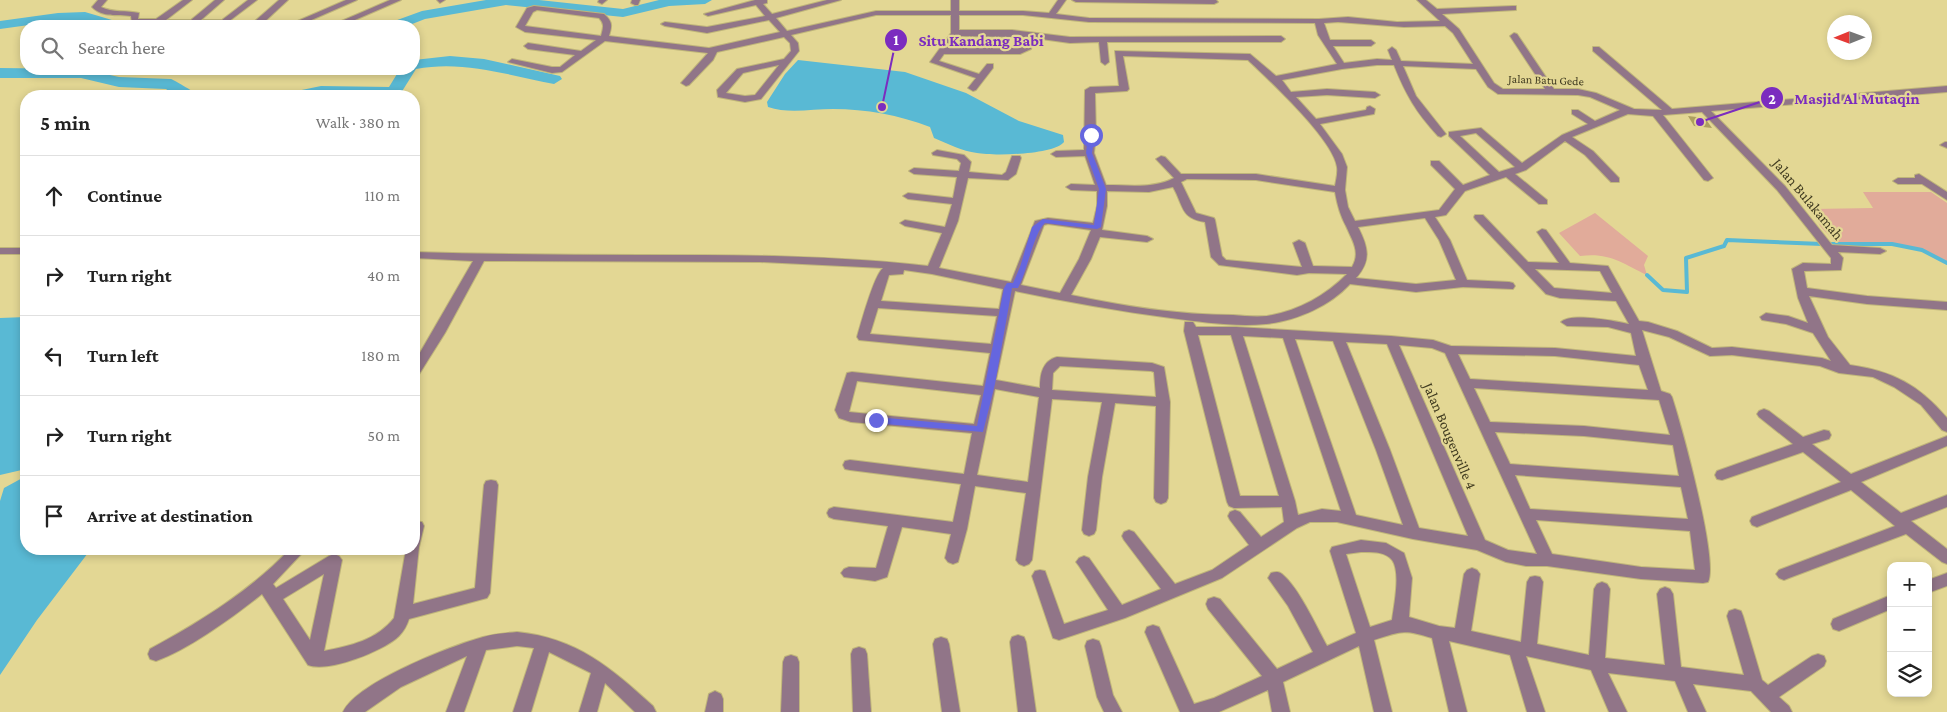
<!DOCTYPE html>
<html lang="en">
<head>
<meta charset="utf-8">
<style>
  :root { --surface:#fff; --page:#f6f6f6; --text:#222; --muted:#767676; --line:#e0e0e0 }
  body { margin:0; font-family:"Crimson Pro",serif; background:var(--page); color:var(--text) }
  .controls { position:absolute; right:15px; bottom:15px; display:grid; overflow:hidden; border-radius:10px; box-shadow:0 2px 8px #0003 }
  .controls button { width:45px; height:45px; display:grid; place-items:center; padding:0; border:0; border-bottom:1px solid var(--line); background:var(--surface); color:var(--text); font:25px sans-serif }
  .compass { position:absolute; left:1827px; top:15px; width:45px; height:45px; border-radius:50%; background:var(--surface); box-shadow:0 2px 8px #0003; rotate:269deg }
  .stop { position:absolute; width:15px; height:15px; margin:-11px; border:4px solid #6566df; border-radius:50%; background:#fff }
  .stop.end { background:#6566df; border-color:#fff; box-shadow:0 1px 5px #0008 }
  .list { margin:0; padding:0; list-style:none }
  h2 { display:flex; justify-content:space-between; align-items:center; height:65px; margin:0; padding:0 20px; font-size:21px }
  h2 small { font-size:16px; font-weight:400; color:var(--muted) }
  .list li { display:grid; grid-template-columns:32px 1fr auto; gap:15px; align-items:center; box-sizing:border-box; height:80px; padding:0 20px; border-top:1px solid var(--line) }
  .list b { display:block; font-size:19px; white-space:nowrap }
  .list em { font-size:16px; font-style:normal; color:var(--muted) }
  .icon { flex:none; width:28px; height:28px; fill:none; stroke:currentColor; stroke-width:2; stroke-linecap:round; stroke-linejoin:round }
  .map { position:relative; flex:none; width:1947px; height:712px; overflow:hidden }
  .search { position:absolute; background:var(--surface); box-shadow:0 2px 8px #0003; left:20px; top:20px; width:400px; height:55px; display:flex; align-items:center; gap:12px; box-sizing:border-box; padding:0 18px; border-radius:20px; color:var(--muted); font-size:19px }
  .panel { position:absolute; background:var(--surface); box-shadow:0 2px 8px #0003; left:20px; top:90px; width:400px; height:465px; border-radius:20px }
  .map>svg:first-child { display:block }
  .green { fill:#e1ab9a }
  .water { fill:#59b9d4 }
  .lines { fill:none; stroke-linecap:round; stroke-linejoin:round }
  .stream { stroke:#59b9d4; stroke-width:4 }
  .river { fill:#59b9d4; fill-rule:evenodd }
  .building { fill:#ada060 }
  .minor-casing { stroke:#bfb57a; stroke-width:2 }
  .minor { fill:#917588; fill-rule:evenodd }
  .route { fill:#6566df }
  .labels { text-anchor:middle; stroke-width:4.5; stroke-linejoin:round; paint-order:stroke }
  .far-street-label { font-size:12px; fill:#403b20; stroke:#e3d794 }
  .street-label { font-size:15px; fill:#403b20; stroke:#e3d794 }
  .leader { fill:none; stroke:#7b2cbf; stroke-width:2 }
  .callout-dot { fill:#7b2cbf; stroke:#e3d794; stroke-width:2 }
  .mark-label { font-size:15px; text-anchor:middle; font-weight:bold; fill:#fff }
  .callout-label { font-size:16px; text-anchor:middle; font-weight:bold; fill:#7b2cbf; stroke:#e3d794; stroke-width:4.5; stroke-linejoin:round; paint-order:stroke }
</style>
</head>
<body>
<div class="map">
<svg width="1947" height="712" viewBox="0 0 1947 712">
  <rect width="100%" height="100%" fill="#e3d794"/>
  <g class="green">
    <polygon points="1863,192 1931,192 1947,203 1947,263 1922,250 1892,244 1837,244 1820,226 1813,209 1873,208"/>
    <path d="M1595 213 1648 256 1644 265 1647 275C1622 263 1609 252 1580 256L1559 233Z"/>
  </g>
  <g class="water">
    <path d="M798 60 905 72 966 93 1019 121 1063 135 1064 142C1054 155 993 156 977 153 962 151 948 144 934 138L930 127C899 115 866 109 833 109 812 109 788 114 768 107L767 102 785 74Z"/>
    <polygon points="26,317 26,469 0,475 0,318"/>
    <polygon points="26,476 26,549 91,549 37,620 0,675 0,501 4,488"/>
  </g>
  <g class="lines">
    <g class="stream">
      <polyline points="1832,244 1892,244 1922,250 1947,263"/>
      <polyline points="1647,275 1663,290 1687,292 1686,258 1724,246 1727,240 1822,244"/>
    </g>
    <g class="river">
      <polygon points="486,0 539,0 623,9 659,0 712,0 705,4 669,6 623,17 506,5 425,19 407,26 387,26 389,23 422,11"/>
      <polygon points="85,12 122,23 124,26 102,26 84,20 58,21 0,29 0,21 58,13"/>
      <path d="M450 56 484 59 560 76 562 79 554 84C507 75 463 60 416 69L401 93 396 96H290L292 92 321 86 389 87 400 69H414V60Z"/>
      <path d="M0 68 83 69 119 77 171 79C174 80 198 94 199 96H175L166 89 119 87 81 78H0Z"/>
    </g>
  </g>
  <polygon class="building" points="1688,116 1705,118 1712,128 1694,126"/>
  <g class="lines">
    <g class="minor-casing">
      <g id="minor">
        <path d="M98 0H107L101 7C112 13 127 10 139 13L138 19H156L183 0H192L166 20H191L215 0H224L201 20H222L248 0H257L224 25 190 26 132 23 131 16C117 14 103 18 92 7Z"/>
        <polygon points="279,0 288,0 261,25 255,25 255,21"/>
        <polygon points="346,0 357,0 300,25 293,23"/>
        <polygon points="390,0 401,0 341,26 330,26"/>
        <polygon points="437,0 445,0 440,3"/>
        <polygon points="599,0 607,0 602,4 598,2"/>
        <polygon points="632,0 640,0 638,5 635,5 631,3"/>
        <path d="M755 0H767V3L763 4 772 14 827 0H841L776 18 787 31 876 11H951V0H959V11H1023L1049 13 1058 0H1066L1056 14 1089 18 1319 19 1348 17 1397 22 1440 21 1417 0H1426L1437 9 1513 6H1516V10L1442 14 1459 29 1494 83 1503 89H1545L1510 36 1514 33 1517 34 1554 89H1578L1596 93 1634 109 1662 110 1593 51V47H1599L1672 109 1947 86V92L1711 111 1785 186 1832 245 1880 248 1886 251 1880 254 1838 252 1843 258 1841 270 1804 271 1807 288 1867 296 1947 302V310L1867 304 1809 296 1828 337 1850 365C1893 371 1919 385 1947 418V432L1942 430 1921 405 1894 387 1873 377 1839 373 1820 366 1732 355 1710 356 1669 337 1642 330 1661 391 1670 394 1672 397C1681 425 1719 561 1708 582L1703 583 1641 579 1547 566H1526L1506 562 1477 550 1413 539 1337 522H1310L1297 528 1222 578 1125 618 1059 640 1053 638 1032 576 1035 571 1040 570 1045 571 1064 624 1108 610 1079 566 1076 562 1079 558 1084 556 1089 558 1122 605 1161 589 1124 540 1122 536 1124 532 1129 530 1134 532 1175 584 1212 570 1249 545 1230 520 1228 516 1230 512 1235 510 1240 512 1261 537 1284 522 1282 507 1234 508 1229 506 1227 502 1184 331 1185 322H1193L1196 327H1236L1391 336 1433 340 1451 346 1555 348 1636 356 1631 333 1608 327 1567 326 1561 322C1570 312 1616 321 1629 324L1616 301 1560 298 1546 294 1475 219 1474 217 1475 215H1483L1528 262 1559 263 1537 232 1542 229 1546 230 1570 263 1608 266 1639 321 1648 322 1677 331 1712 348 1732 347 1822 358 1831 361 1813 333 1786 324 1762 320 1760 317 1766 313 1788 316 1808 323 1798 298 1792 269 1803 263 1831 264V258L1777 190 1702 112 1663 115 1713 178 1708 181 1704 180 1653 116 1628 114 1572 137 1593 151 1619 178V182H1611L1585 155 1565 141 1526 170 1515 174 1547 200V204H1539L1506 177 1465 191 1446 215 1435 217 1450 240 1467 280 1509 282 1513 283 1515 286 1513 289 1463 287 1416 292 1350 284C1330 306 1296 321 1266 324 1235 327 1202 322 1171 318 1118 311 1067 302 1015 291L996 380 1040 388C1040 375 1042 361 1057 357L1152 363 1164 367 1170 402 1168 498 1166 502 1161 504 1156 502 1154 498 1156 406 1115 403 1102 477 1096 530 1094 534 1089 536 1084 534 1082 530 1088 477 1102 402 1052 399 1032 560 1029 564 1024 566 1019 564 1016 560 1026 493 975 486 967 529 958 562 953 564 948 562 945 558 951 534 902 527 887 577 875 581 844 577 841 573 844 569 849 567 876 568 888 526 834 519 829 517 827 513 829 509 834 507 953 522 961 484 850 470 845 469 843 465 845 461 850 460 964 474 972 433 851 422 839 418 835 410 847 373 852 372 983 386 990 353 859 340 857 337C861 323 874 275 883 268L760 262 484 261 445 333 418 376 414 377V363L473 261 414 258V252C489 254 565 255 641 255 737 255 832 255 928 266L942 233 905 226 900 223 905 220 945 227 952 204 908 199 903 196 908 193 953 198 957 177 914 174 909 171 914 168 959 171 961 163 957 159 933 155 932 153 937 150 964 155 971 162 969 172 1002 175 1006 172 1012 156H1020L1021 158 1016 174 1008 180 968 178 958 221 939 268 1011 282 1035 221 1048 218 1093 223 1097 206V191L1071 190 1066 187 1071 184 1095 185 1085 156 1056 157 1051 154 1056 151 1084 150 1085 90 1090 87 1119 86 1115 51 1250 54 1276 76 1337 64 1318 35 1315 23 1089 22 1023 15H959V30H1012L1070 37 1281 36 1285 39 1281 42H1107L1109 62 1105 65 1101 62 1099 42 1070 43 1034 38 1031 49 1020 54H944L939 61 979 74 987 64H993V68L976 90 973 91 968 88 976 78 930 62 951 33V15H876L791 35 798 43 799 51 761 99 745 102 718 97 717 90 737 69 784 59 791 51 790 43 784 37 717 52 713 60 689 85 686 86 681 83 708 53 605 41 562 72 552 73 508 62 512 59 552 67H560L575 55 528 49 524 46 528 43 581 51 596 40 525 32 516 27 527 8 534 6 604 14C613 22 612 26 609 36L709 48 780 32 769 20 707 33 665 26 661 24 665 22 707 27 765 16 756 5 708 16 704 14ZM537 10 599 18C605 24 603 28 601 36L525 26 533 12ZM1338 22 1404 27 1445 26 1453 33 1473 64 1401 61 1396 50 1392 47 1388 50 1392 60 1377 59 1344 63 1333 46H1371L1375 43 1371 40H1330L1324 23ZM957 36 1025 37 1024 46 1018 48H948ZM1123 56 1248 60C1269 80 1333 139 1337 167 1338 173 1336 180 1335 186L1256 174H1181L1165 157 1161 156 1156 159 1174 178C1153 189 1128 185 1106 185L1094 153 1096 135 1095 93 1127 91 1129 89ZM779 65 755 95 745 96 726 93 743 73ZM1377 65H1394C1406 95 1416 112 1438 136L1441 137 1446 134 1416 96 1403 66 1476 69 1488 87 1498 94 1578 95 1590 97 1620 110 1595 121 1578 110H1572V114L1588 124 1562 135 1522 163 1481 128 1449 132V136L1490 175 1463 185 1439 161H1431V165L1455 189 1439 210 1355 221 1348 207 1345 190 1347 167 1342 154 1320 124 1374 114 1375 109 1370 106 1367 107 1366 110 1316 119 1296 97 1327 95 1375 98 1380 95 1375 92 1327 89 1291 92 1282 80 1342 69ZM1476 133 1515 167 1499 172 1460 136ZM1187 179 1256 180 1335 192C1337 204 1341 217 1346 226 1352 240 1361 252 1352 267L1313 266 1305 243 1299 240 1293 243 1302 267 1226 260 1222 256 1215 220 1214 218 1196 213 1181 182ZM1173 187C1184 206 1180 218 1205 222L1211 257 1219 265 1297 275 1309 273 1347 274C1325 296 1298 311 1267 316 1256 317 1244 316 1233 315 1179 315 1123 306 1071 295L1091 259 1100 237 1147 242 1153 239 1147 236 1102 230 1107 206V191L1149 192ZM1425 218 1439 240 1456 280 1416 284 1356 278C1372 260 1368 247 1358 227ZM1048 224 1091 230 1079 259 1060 293 1021 285 1044 225ZM1535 269 1600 271 1612 293 1554 288ZM904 270 932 274 1003 289 999 309 881 301 889 275 903 274ZM878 308 997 316 991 344 870 334ZM1198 335H1231L1279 496H1240ZM1243 336 1283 338 1341 511 1322 509 1298 515 1295 501ZM1295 339 1333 341 1376 450 1403 525 1356 515ZM1346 342 1387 344 1468 536 1419 528 1390 450ZM1399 345 1432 348 1445 353 1537 554 1508 550 1485 540ZM1458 354 1555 356 1639 365 1648 390 1470 379ZM1060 366 1151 371 1154 372 1156 397 1052 390 1053 373ZM857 381 981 395 974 424 849 412ZM1474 388 1659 400 1670 435 1584 426 1490 422ZM995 389 1039 397 1028 482 977 475ZM1495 432 1584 436 1673 445 1679 476 1510 464ZM1515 475 1681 487 1688 519 1530 509ZM1536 520 1690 531 1695 570 1641 567 1552 554Z"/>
        <polygon points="1072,0 1216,0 1218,2 1214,4 1076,2"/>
        <polygon points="1945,142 1947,142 1947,148 1940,145"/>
        <polygon points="1919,174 1947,192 1947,200 1922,184 1898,184 1893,181 1898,178 1915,178 1915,175"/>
        <rect x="0" y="248" width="26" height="6"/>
        <polygon points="1764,409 1769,411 1803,437 1824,430 1829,431 1831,435 1829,439 1812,444 1851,474 1947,436 1947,446 1861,482 1901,513 1947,495 1947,507 1911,521 1947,549 1947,564 1942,562 1906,534 1789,578 1784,580 1779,578 1776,574 1779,570 1895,526 1851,490 1762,525 1757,527 1752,525 1750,521 1752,517 1841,482 1803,452 1722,480 1717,479 1715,475 1717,471 1793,444 1759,417 1757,414 1759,411"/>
        <path d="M491 480 496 481 498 485 490 593 487 598 409 619C407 625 404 631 399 636 384 651 328 673 308 665L262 594C236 615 188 650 156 661L150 659 148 654 150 649C201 621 250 591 290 549H306L273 584 276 588 329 556 334 554 339 556 342 560 324 651C350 646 377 640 394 618L406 549H414V521L422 522 424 526 419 547 413 604 475 588 484 485 486 481ZM324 574 310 640 283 599Z"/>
        <path d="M1361 540 1386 543 1404 553 1412 578 1409 617 1439 626 1455 628 1464 574 1467 570 1472 568 1477 570 1480 574 1471 631 1521 642 1527 582 1530 577 1535 576 1540 577 1543 582 1537 644 1589 655 1594 589 1597 584 1602 582 1607 584 1610 589 1605 658 1665 665 1657 594 1660 589 1665 587 1670 589 1673 594 1681 667 1744 675 1727 616 1729 611 1735 609 1741 611 1743 616 1762 680 1768 685 1812 656 1818 654 1824 656 1826 661 1824 666 1779 697 1789 706 1792 712H1771L1751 691 1693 684 1706 712H1688L1675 681 1608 673 1627 712H1609L1591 670 1526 656 1545 712H1527L1510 655 1449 641 1467 712H1449L1432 638C1404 629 1401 631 1374 640L1392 712H1374L1359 646 1283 682 1290 712H1272L1268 690 1219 712H1180L1145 632 1147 627 1153 625 1159 627 1194 704 1214 698 1262 676 1208 609 1206 604 1208 599 1214 597 1220 599 1277 669 1313 652 1288 606 1268 578 1271 573C1275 572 1278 571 1282 574 1299 588 1316 626 1327 646L1356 633 1330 551 1332 547ZM1361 552C1370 552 1385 551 1392 560 1401 572 1394 605 1392 620L1370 627 1346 554Z"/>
        <polygon points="1947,573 1947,586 1928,593 1928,580"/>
        <polygon points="1891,595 1891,609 1839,631 1833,629 1831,624 1833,619"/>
        <path d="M517 632C577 638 611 668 653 706L656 712H635L605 683 597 712H579L591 673 549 652 531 712H513L534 648 517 646 486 650 464 712H446L467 656 401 687 365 712H343C357 682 451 646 483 637 494 634 505 633 517 632Z"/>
        <polygon points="1018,635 1024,637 1026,642 1036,712 1018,712 1010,642 1012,637"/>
        <polygon points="941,637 947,639 949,644 960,712 942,712 933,644 935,639"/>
        <polygon points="1093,639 1099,641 1101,646 1113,695 1122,712 1104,712 1097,697 1085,646 1087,641"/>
        <polygon points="859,647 865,649 867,654 871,712 853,712 851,654 853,649"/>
        <polygon points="791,655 797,657 799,662 799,712 781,712 783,662 785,657"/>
        <polygon points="715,691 721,694 723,699 723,712 705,712 709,694"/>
      </g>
    </g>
    <use href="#minor" class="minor"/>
  </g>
  <path class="route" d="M1091 133 1095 135 1092 153 1106 189 1101 227 1097 229 1045 223C1034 232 1027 272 1018 288H1012L995 384 983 432 872 423V418L876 417 977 426 1004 288 1007 283H1013L1020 267 1032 227 1043 219 1094 225 1099 189 1086 153 1088 135Z"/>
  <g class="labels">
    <g class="far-street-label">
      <text transform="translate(1546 80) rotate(2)" y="4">Jalan Batu Gede</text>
    </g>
    <g class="street-label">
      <text transform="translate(1808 199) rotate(50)" y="5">Jalan Bulakamah</text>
      <text transform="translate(1450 436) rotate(67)" y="5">Jalan Bougenville 4</text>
    </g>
  </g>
  <path class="leader" d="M882 107L896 40M1700 122L1772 98"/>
  <g class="callout-dot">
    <circle cx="882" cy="107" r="5"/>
    <circle cx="1700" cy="122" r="5"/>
    <circle cx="896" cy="40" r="12"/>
    <circle cx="1772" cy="98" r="12"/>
  </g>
  <g class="mark-label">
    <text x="896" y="45">1</text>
    <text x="1772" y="104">2</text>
  </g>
  <g class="callout-label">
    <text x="981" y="46">Situ Kandang Babi</text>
    <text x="1857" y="104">Masjid Al Mutaqin</text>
  </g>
</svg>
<div class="controls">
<button>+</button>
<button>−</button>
<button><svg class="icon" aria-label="layers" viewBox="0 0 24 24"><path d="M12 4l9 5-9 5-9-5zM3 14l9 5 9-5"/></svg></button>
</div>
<svg class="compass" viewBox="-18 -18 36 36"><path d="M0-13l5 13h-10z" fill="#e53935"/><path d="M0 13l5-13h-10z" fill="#767676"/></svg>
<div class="stop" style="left:1091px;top:135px"></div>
<div class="stop end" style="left:876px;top:420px"></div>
<div class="search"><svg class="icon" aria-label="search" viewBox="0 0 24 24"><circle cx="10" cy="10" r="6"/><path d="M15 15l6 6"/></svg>Search here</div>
<section class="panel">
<h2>5 min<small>Walk · 380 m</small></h2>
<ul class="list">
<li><svg class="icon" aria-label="ahead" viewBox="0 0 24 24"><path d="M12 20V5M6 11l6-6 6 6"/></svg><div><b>Continue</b></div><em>110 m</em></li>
<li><svg class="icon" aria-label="right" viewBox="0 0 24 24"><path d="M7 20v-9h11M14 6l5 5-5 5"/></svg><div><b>Turn right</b></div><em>40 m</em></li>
<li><svg class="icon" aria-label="left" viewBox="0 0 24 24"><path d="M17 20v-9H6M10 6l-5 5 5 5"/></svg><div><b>Turn left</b></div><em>180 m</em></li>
<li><svg class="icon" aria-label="right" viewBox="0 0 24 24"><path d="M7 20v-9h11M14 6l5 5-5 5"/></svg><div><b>Turn right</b></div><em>50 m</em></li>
<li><svg class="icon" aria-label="arrive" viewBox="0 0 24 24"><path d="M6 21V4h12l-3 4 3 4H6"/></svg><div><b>Arrive at destination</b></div></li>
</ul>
</section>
</div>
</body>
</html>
